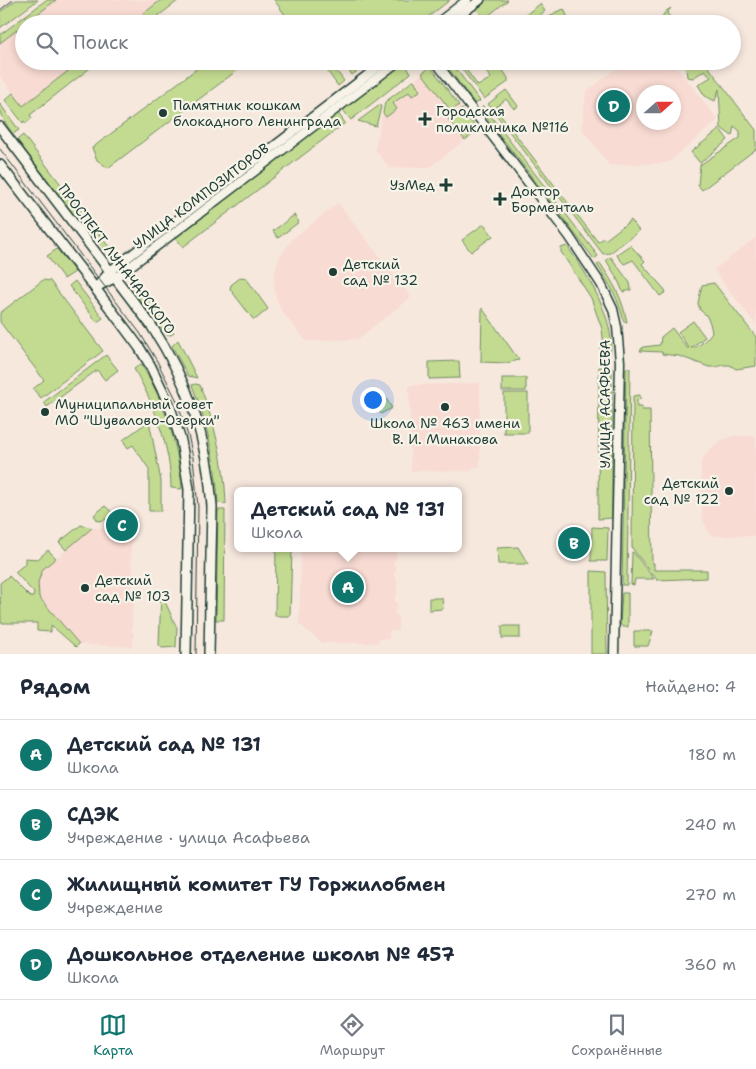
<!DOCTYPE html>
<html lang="ru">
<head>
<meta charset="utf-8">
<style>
  :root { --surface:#fff; --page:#f2f2f3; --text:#1f2937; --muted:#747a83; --line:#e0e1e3; --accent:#0f766e }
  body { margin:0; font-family:"Shantell Sans",sans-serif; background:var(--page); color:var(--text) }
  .compass { position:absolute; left:636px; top:85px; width:45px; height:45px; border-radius:50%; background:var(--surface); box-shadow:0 2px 8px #0003; rotate:69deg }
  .you { position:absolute; left:372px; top:399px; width:18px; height:18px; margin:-12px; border:4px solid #fff; border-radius:50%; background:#1a73e8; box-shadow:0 0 0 8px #1a73e833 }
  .badge { display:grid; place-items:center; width:32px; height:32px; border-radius:50%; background:var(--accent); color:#fff; font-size:16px; font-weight:700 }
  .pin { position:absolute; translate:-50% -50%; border:2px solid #fff; box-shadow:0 1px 5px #0006 }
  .popup { position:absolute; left:234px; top:487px; width:228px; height:65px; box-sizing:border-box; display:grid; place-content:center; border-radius:8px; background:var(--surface); filter:drop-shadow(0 1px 4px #0005); font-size:16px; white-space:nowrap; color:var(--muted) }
  .popup b { font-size:19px; color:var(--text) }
  .popup::after { content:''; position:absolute; left:50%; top:100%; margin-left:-10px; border:10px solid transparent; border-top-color:var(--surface) }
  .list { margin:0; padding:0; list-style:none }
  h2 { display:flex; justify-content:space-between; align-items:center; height:65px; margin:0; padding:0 20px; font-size:21px }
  h2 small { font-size:16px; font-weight:400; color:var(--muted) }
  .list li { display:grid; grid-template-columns:32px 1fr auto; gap:15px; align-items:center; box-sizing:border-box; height:70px; padding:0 20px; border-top:1px solid var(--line) }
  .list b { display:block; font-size:19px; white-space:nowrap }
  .list p { margin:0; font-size:16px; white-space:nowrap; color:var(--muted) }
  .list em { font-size:16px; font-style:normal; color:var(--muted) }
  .icon { flex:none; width:28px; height:28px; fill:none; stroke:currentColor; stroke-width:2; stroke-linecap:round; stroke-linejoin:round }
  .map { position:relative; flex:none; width:756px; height:654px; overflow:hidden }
  .search { position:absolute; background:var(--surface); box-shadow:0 2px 8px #0003; left:15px; right:15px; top:15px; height:55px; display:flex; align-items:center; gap:12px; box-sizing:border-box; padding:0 18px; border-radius:28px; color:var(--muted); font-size:19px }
  .sheet { height:345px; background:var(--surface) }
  nav { display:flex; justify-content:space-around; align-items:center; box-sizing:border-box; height:70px; border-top:1px solid var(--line); background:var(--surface); font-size:14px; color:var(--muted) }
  nav a { display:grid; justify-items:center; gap:2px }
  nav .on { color:var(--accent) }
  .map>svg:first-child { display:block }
  .built { fill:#f8dbd3; fill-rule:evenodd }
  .green { fill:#c3db91; stroke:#718c62 }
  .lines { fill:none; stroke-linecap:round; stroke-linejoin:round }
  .tertiary-casing { stroke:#1f3d34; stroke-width:11 }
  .secondary-casing { stroke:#1f3d34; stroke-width:12 }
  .tertiary { stroke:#f7f3e8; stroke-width:8 }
  .secondary { stroke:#f7f3e8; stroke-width:9 }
  .tram { stroke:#1f3d34; stroke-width:1 }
  .poi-dot { fill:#1f3d34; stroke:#f7f3e8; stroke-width:2 }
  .labels { text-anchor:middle; stroke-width:4.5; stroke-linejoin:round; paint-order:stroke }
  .poi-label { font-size:14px; fill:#1f3d34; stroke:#f7f3e8; text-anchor:start }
  .street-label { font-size:14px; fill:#1f3d34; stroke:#f7f3e8 }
</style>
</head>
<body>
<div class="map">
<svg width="756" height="654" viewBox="0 0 756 654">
  <rect width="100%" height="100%" fill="#f7e8de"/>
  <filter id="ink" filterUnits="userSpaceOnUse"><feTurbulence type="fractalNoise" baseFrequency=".02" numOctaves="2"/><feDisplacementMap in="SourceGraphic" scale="10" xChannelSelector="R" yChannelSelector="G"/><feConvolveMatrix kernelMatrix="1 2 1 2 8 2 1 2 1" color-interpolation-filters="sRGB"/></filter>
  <g filter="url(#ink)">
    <g class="built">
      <polygon points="46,0 160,0 130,24 24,24 24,61 81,61 23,106 0,76 0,35"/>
      <path d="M625 61H672L718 120 668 163 609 165 582 129 586 92ZM644 92H674V122H644Z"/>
      <polygon points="431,67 478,130 430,167 389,168 375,149 385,102"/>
      <polygon points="338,203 411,297 358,339 306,341 282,312 275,295 274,277 276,267 279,258 292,239"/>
      <polygon points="756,237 756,325 714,270"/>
      <polygon points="480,383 480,466 472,468 472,471 411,471 409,385"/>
      <polygon points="733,436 756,436 756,536 711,536 702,519 701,462 709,450 722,440"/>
      <polygon points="133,522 133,529 131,529 131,534 133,534 133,543 131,543 131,566 133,567 133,575 131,576 132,599 134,600 134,608 132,608 132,632 134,633 132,647 79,644 39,598 37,582 43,569 92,528 121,529 121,523"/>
      <polygon points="301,548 396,548 396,560 393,560 394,566 396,566 396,571 394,572 394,577 397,578 397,596 395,596 395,603 397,603 397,608 395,608 395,615 398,615 398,631 389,631 389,639 379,639 379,643 322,643 299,624"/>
    </g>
    <g class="green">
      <polygon points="16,0 38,0 0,28 0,12"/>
      <polygon points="46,0 56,0 0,43 0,35"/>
      <polygon points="161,0 179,0 148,24 130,24"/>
      <polygon points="274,0 450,0 419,24 292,24"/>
      <polygon points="487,0 508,0 484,19 476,8"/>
      <polygon points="540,4 545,11 528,24 524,24 520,19"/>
      <polygon points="671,8 667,13 675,24 657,24 666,11"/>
      <path d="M564 9 568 18C564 23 562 21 557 22L554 24H540L556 12Z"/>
      <polygon points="81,61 99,61 30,115 32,118 26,123 24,121 23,123 5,100 13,93 23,106"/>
      <polygon points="207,61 243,61 239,69 108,168 97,160 92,148"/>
      <polygon points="320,61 329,61 344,81 338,86"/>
      <polygon points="342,61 371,61 352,75"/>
      <polygon points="443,61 450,61 480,101 475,104"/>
      <polygon points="456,61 460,61 478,86 491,78 486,72 498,63 508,78 508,82 484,99"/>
      <polygon points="679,61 704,61 756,130 756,149 702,190 698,185 700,165 740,138 740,131 734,126 732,136 721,128 719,89 715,101 705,96 698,85 711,77 705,70 693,78 687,77 686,69"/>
      <polygon points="404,63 411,73 351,120 343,110"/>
      <polygon points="431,67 459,105 451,111 422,73"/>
      <polygon points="414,80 420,91 412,96 409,92 393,103 397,109 386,117 383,113 385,102"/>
      <polygon points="506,90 518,106 514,109 506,99 495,108 598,242 604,238 605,240 631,220 639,231 610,253 603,254 488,104"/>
      <path d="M0 104 19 130 13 134C7 126 0 115 0 104Z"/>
      <polygon points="380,105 381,107 376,126 358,121"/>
      <polygon points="483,106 598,256 594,259 481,110"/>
      <polygon points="462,109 478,130 465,140 448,119"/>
      <polygon points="338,113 345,123 183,247 175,237"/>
      <polygon points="720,129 728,140 700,163 691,152"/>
      <polygon points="23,135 109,247 105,250 78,214 75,216 17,140"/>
      <polygon points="294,215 299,222 278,238 273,231"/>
      <polygon points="484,224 493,236 471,252 462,240"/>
      <polygon points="630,245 645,261 642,264 665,290 666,292 660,296 633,260 624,264 618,257 617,254"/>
      <path d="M567 246C586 272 617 321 610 354L601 352 600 347 604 346 602 329 591 298 561 252V248Z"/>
      <polygon points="57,249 75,272 64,279 47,256"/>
      <polygon points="611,257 630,283 631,290 623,292 617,278 606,260"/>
      <path d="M600 263C614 284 622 297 627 322H624C619 300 610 284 597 265Z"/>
      <polygon points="241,277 246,278 268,309 256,319 253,319 230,289 231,285"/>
      <polygon points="43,280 50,281 103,351 41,398 33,389 44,380 0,322 0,313"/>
      <polygon points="75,281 103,318 97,322 69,286"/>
      <path d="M714 283 756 337V366L736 369 730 365H723L716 367H709L679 356 662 354V352L640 351 643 347 660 345 661 337 672 328 687 348H689L678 332 693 321 705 337 691 348C700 347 707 339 712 332L710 323 706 315 700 310 698 303 702 285Z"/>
      <polygon points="142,291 174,333 171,335 165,334 136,296"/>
      <polygon points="482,308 519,360 507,363 481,362"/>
      <polygon points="178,340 197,378 188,376 172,346"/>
      <polygon points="106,355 118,370 105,380 97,370 47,407 44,402"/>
      <polygon points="459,361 460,378 429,379 429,362"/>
      <path d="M141 364C165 402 178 444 182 489L171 488C171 449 154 403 134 369Z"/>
      <polygon points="599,367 612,368 612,518 598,519"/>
      <polygon points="626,368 630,368 627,585 622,585"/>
      <rect x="502" y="378" width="24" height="13"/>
      <path d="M195 384 200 385C214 424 225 462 226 504L218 503C216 462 207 423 192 385Z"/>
      <rect x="504" y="393" width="24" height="40"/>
      <polygon points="384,395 392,408 381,414 373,401"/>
      <polygon points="640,395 640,399 637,400 637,407 642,407 642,410 650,410 652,563 654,563 654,570 707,570 707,578 657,580 632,548 633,396"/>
      <polygon points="149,421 161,481 161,511 149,511 149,469 133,445 128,448 123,440"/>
      <polygon points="105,506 115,515 111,519 98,521 94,515"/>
      <polygon points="218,510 225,510 224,620 216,620"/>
      <polygon points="81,525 92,528 66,550 59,542"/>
      <polygon points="592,527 608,528 607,561 591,561"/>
      <polygon points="518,547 528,564 498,564 497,548"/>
      <polygon points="276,548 292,549 290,616 275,616"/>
      <polygon points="48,550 56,558 43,569 38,582 39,597 79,644 76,647 51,625 51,632 37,631 37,623 1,623 0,583 9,576 30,597 33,597 34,593 15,572 25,564 25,558 38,559"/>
      <polygon points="632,552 633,552 654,579 635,579 634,585 631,584"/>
      <polygon points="591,571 606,572 607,654 591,654"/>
      <polygon points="161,593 177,628 176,647 162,648 159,645"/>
      <polygon points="622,593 628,593 628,627 623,627 620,624"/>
      <polygon points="429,598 442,598 443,609 429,610"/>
      <rect x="502" y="626" width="18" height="12"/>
      <polygon points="634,631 653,631 648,646 634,646"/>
    </g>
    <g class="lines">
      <g class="tertiary-casing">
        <g id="tertiary">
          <polyline points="436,24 467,0"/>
          <polyline points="448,24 480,0"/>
          <polyline points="435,61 569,236 601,284 613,309 617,327 620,362 614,654"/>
          <polyline points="98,285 110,271 386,61"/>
          <polyline points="95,288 115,278 399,61"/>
        </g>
      </g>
      <g class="secondary-casing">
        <g id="secondary">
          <path d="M0 127 151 325C189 383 207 437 212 506L209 654"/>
          <polyline points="0,165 95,288 139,347 150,365 169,404 181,441 189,489 186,654"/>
        </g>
      </g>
      <use href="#tertiary" class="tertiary"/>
      <use href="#secondary" class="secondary"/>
      <g class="tram">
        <polyline points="0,10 13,0"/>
        <polyline points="0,149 140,333 157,361 177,401 189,439 193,458 198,507 196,654"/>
      </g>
    </g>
  </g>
  <g class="poi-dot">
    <circle cx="163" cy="113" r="5"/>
    <path d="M422.5 111.5h5v5h5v5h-5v5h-5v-5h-5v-5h5z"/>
    <path d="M443.5 177.5h5v5h5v5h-5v5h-5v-5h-5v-5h5z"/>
    <path d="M497.5 191.5h5v5h5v5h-5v5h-5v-5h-5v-5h5z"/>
    <circle cx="333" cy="272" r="5"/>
    <circle cx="445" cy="407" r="5"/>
    <circle cx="45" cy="412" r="5"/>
    <circle cx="729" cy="491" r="5"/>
    <circle cx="85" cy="588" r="5"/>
  </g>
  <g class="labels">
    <g class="poi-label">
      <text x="173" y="110">Памятник кошкам<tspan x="173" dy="16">блокадного Ленинграда</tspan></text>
      <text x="436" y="116">Городская<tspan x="436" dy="16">поликлиника №116</tspan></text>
      <text x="435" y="190" text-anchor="end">УзМед</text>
      <text x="511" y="196">Доктор<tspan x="511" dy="16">Борменталь</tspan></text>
      <text x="343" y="269">Детский<tspan x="343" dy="16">сад № 132</tspan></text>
      <text x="55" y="409">Муниципальный совет<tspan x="55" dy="16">МО "Шувалово-Озерки"</tspan></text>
      <text x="445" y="428" text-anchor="middle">Школа № 463 имени<tspan x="445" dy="16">В. И. Минакова</tspan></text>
      <text x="719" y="488" text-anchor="end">Детский<tspan x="719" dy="16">сад № 122</tspan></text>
      <text x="95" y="585">Детский<tspan x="95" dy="16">сад № 103</tspan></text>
    </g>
    <g class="street-label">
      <text transform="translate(201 196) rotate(-37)" y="5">УЛИЦА КОМПОЗИТОРОВ</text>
      <text transform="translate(117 259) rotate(53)" y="5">ПРОСПЕКТ ЛУНАЧАРСКОГО</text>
      <text transform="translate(605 404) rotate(-90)" y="5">УЛИЦА АСАФЬЕВА</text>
    </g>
  </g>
</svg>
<svg class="compass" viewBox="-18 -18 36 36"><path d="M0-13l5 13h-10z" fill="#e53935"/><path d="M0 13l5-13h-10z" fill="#747a83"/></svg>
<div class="you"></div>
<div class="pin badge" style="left:348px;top:587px">A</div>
<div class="popup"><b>Детский сад № 131</b>Школа</div>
<div class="pin badge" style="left:574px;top:543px">B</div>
<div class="pin badge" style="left:122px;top:525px">C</div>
<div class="pin badge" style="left:614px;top:106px">D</div>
<div class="search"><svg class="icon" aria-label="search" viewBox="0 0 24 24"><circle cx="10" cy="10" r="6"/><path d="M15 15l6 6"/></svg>Поиск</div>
</div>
<section class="sheet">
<h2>Рядом<small>Найдено: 4</small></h2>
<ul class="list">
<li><span class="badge">A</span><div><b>Детский сад № 131</b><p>Школа</p></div><em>180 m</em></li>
<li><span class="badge">B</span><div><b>СДЭК</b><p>Учреждение · улица Асафьева</p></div><em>240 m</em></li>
<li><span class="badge">C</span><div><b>Жилищный комитет ГУ Горжилобмен</b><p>Учреждение</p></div><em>270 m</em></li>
<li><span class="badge">D</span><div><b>Дошкольное отделение школы № 457</b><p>Школа</p></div><em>360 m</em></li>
</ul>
</section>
<nav>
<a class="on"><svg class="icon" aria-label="map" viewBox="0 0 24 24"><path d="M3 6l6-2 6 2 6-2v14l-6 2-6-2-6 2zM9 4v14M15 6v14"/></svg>Карта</a>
<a><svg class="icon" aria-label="directions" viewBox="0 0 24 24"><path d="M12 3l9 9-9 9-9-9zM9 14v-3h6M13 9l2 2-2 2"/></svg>Маршрут</a>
<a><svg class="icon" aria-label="saved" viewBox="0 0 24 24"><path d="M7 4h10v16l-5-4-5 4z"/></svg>Сохранённые</a>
</nav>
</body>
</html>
